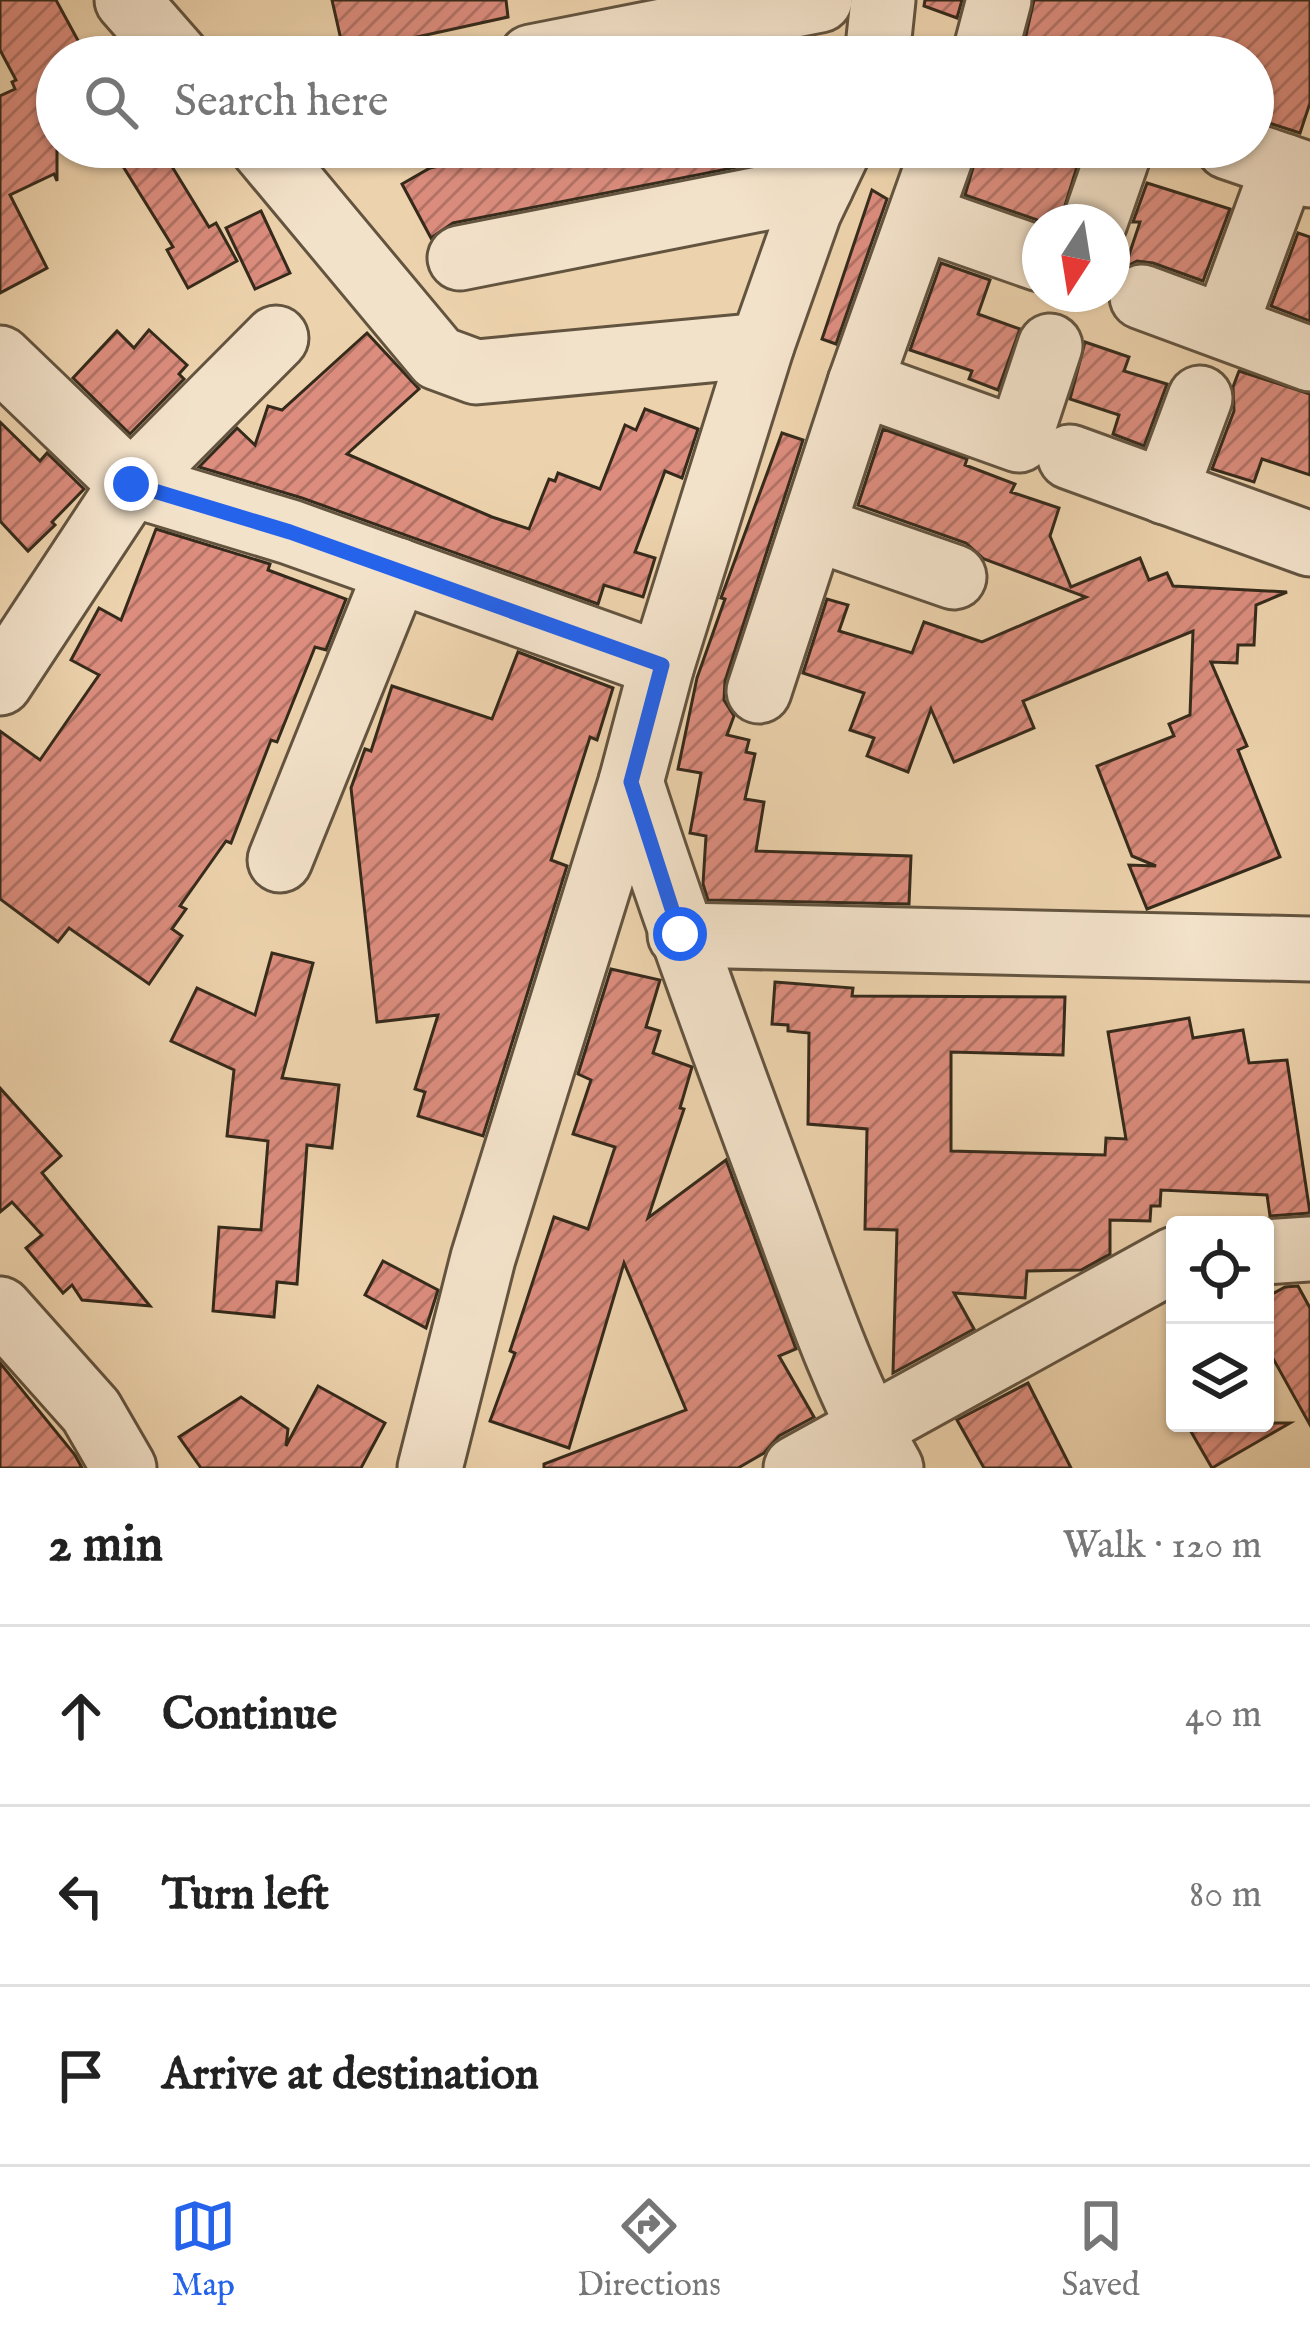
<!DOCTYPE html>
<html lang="en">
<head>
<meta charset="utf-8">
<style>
  :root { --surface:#fff; --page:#f2f2f2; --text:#222; --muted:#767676; --line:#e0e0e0; --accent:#2563eb }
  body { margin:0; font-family:"IM FELL English",serif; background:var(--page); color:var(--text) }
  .controls { position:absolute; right:36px; bottom:36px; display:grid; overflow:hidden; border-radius:12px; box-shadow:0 3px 9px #0004 }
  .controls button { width:108px; height:108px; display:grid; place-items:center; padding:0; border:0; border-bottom:3px solid var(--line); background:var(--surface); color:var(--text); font:60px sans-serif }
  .compass { position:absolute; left:1022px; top:204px; width:108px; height:108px; border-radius:50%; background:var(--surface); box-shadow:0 3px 9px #0004; rotate:192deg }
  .stop { position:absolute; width:36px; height:36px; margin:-27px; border:9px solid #2563eb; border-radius:50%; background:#fff }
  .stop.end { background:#2563eb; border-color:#fff; box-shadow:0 3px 12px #0008 }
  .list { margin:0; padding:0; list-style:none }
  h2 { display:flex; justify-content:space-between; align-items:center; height:156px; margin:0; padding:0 48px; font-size:51px }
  h2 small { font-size:39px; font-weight:400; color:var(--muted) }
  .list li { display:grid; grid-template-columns:78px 1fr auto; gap:36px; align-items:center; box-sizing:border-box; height:180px; padding:0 48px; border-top:3px solid var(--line) }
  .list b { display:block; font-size:45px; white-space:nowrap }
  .list em { font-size:39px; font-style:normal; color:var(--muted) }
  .icon { flex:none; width:66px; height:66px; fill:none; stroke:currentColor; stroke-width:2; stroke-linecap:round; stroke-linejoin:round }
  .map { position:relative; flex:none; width:1310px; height:1468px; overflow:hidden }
  .search { position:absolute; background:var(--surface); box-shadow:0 3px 9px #0004; left:36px; right:36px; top:36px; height:132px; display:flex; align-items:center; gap:30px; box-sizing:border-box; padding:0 42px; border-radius:66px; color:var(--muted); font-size:45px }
  .sheet { height:696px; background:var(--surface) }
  nav { display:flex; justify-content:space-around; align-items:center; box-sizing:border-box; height:168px; border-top:3px solid var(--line); background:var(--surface); font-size:33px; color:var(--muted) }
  nav a { display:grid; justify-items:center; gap:6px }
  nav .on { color:var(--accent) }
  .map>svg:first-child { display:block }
  .building { fill:url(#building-hatch); stroke:#352a1b; stroke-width:3 }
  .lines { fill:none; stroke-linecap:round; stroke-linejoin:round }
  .minor-casing { stroke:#635440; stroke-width:69 }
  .minor { stroke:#f3e2ca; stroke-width:63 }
  .route { stroke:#2563eb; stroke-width:15 }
</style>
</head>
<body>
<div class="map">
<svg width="1310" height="1468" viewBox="0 0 1310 1468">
  <defs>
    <pattern id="building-hatch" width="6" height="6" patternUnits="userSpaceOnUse" patternTransform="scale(3)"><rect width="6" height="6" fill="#dc8d7e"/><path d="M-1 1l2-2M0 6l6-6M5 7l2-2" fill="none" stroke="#b37366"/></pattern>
  </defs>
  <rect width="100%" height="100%" fill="#edd3ad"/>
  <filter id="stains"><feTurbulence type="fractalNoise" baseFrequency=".00167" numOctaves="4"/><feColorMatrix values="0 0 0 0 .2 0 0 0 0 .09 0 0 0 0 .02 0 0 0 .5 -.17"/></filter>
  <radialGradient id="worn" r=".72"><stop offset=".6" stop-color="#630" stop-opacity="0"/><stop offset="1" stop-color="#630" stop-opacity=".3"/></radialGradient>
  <g class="building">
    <polygon points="0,0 56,0 87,57 57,57 57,181 54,174 10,195 47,268 0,293 0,96 15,89 12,82 16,80 0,50"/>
    <polygon points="332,0 506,0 508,17 344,53"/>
    <polygon points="925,0 962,0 957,18 924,6"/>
    <polygon points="1034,0 1310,0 1310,103 1300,133 1253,118 1253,57 1021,57"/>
    <polygon points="111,147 160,147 209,227 216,223 237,261 188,288 167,250 173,247"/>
    <polygon points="523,147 762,147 763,162 453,223 431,238 402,184 430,168"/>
    <polygon points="979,147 1083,147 1060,222 1043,222 965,195"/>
    <polygon points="1147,183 1230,209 1203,281 1153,263 1137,261 1125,267 1140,222 1133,222"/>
    <polygon points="872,190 887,199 836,344 822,339"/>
    <polygon points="261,211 290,273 255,289 226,228"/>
    <polygon points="1298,233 1310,237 1310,321 1271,306"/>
    <polygon points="941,263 990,280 978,314 1020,329 998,390 969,379 972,371 910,350"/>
    <polygon points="149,330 187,365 179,374 184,379 130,434 73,378 117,331 134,348"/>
    <polygon points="367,333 419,389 347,454 492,517 529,529 549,479 555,481 558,473 600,489 625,425 636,430 645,409 698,429 682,478 665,471 635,552 655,558 643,597 604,585 598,604 302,498 199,467 237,428 255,445 268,406 282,410"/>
    <polygon points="1085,342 1129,357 1124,371 1167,384 1144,446 1113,434 1119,415 1070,399"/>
    <polygon points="1239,371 1310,394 1310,475 1262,459 1254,482 1212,469 1234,411 1233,387"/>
    <polygon points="0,422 40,461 47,453 84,489 52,522 55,525 28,551 0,521"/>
    <polygon points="883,429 967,459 965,465 1015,484 1011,492 1059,508 1050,536 1071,587 1140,558 1149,580 1167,573 1173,586 1287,592 1256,605 1254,645 1238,645 1237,663 1211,662 1247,746 1238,750 1280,857 1147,909 1129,865 1156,866 1132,856 1097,766 1174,736 1169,724 1190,715 1193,631 1023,701 1034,728 954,762 931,709 908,772 867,756 874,738 850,730 864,693 803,673 827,599 848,605 839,631 912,653 924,622 982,642 1086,597 984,559 966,543 858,505"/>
    <polygon points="782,433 803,440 725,681 724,700 734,716 727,735 749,740 746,752 755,754 745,799 764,802 756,851 911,856 909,904 708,900 703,884 706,836 690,833 701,773 678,769 697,678 725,599 721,598"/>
    <polygon points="156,529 270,564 268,570 346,599 326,650 315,647 277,742 271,740 231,843 226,841 180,906 186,909 172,929 182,936 149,984 69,928 58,942 0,899 0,731 40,760 99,675 71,660 99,608 121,620"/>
    <polygon points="518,652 613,688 597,740 590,737 551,860 567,866 483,1136 418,1116 425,1092 415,1089 438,1015 377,1022 351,788 365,749 371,751 392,686 492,719"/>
    <polygon points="272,953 313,963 282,1078 339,1085 332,1148 307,1145 297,1284 277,1282 274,1317 213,1311 219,1227 261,1230 268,1141 227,1136 234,1070 171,1041 197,988 255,1015"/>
    <polygon points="611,969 660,980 646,1027 660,1031 653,1053 692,1067 680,1108 684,1109 648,1218 726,1160 796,1349 779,1356 814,1417 779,1436 764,1453 738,1468 544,1468 544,1464 686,1410 624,1263 569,1448 490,1421 515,1353 510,1351 554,1217 588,1229 615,1147 573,1134 591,1080 578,1074"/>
    <polygon points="775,982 853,988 852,996 1065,997 1063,1055 951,1052 951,1151 1105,1155 1106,1138 1126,1139 1108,1032 1189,1018 1193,1038 1243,1030 1249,1063 1287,1060 1310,1213 1270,1216 1267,1195 1161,1190 1160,1206 1151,1206 1150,1221 1110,1220 1110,1254 1081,1270 1027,1271 1025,1298 954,1293 974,1329 893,1373 897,1230 865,1229 867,1129 808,1124 809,1033 788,1031 788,1025 772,1024"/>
    <polygon points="0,1088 61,1156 42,1173 150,1306 82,1300 72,1285 63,1293 26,1248 42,1235 12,1202 0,1212"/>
    <polygon points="383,1261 438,1290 426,1328 365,1295"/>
    <polygon points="1298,1286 1310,1308 1310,1425 1265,1344 1265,1298 1285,1287"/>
    <polygon points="0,1363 75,1455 82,1468 0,1468"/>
    <polygon points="1028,1383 1071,1468 984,1468 957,1420"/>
    <polygon points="318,1386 385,1423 361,1468 201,1468 179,1437 241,1397 288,1429 286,1446"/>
    <polygon points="1186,1423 1290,1423 1212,1468"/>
  </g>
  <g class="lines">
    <g class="minor-casing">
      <g id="minor">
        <polyline points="127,0 177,57"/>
        <polyline points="531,57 820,0"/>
        <polyline points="877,57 883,0"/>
        <polyline points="984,57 999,0"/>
        <polyline points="262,147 438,358 476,372 762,345"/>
        <polyline points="1228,147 1310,175"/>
        <polyline points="920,217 1040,259"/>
        <polyline points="1095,222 1121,147"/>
        <polyline points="460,258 821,187"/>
        <polyline points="1142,297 1310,359"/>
        <polyline points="1225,327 1284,166"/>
        <polyline points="0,358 131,484 290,532 662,665"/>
        <polyline points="860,383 1019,440 1050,346"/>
        <polyline points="1070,457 1310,544"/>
        <polyline points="1165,492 1200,398"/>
        <polyline points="813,528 954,577"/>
        <polyline points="0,683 131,484 276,338"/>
        <polyline points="759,691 860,383 944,147"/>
        <path d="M631 782C675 919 725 1054 775 1189 810 1283 841 1380 891 1468"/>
        <polyline points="280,860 397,570"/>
        <polyline points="680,935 1310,949"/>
        <polyline points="1265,1252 1310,1249"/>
        <polyline points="0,1309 91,1411 124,1468"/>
        <polyline points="430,1468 483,1258 631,782 662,665 762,345 809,212 840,147"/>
        <polyline points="796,1468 1175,1259"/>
      </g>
    </g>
    <use href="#minor" class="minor"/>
  </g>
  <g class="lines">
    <polyline class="route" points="131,484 290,532 662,665 631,782 680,934"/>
  </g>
  <rect width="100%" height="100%" filter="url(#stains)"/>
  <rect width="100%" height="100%" fill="url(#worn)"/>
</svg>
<div class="controls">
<button><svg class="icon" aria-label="locate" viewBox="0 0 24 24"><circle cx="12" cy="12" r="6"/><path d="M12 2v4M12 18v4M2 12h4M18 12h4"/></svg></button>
<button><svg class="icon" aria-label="layers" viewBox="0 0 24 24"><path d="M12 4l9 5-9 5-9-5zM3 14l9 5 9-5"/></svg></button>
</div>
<svg class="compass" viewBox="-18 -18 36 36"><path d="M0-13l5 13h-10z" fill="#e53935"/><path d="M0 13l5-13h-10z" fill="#767676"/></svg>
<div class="stop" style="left:680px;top:934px"></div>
<div class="stop end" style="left:131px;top:484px"></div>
<div class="search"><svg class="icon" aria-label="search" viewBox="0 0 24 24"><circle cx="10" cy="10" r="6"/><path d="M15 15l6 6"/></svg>Search here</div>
</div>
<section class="sheet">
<h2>2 min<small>Walk · 120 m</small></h2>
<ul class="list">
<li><svg class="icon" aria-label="ahead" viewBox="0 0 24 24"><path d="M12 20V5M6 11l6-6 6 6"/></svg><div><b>Continue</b></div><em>40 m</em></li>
<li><svg class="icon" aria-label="left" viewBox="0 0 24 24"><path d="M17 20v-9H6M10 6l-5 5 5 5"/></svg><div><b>Turn left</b></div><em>80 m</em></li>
<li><svg class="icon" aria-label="arrive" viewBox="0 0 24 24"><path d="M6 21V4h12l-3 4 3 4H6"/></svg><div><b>Arrive at destination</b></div></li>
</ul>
</section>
<nav>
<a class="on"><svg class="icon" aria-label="map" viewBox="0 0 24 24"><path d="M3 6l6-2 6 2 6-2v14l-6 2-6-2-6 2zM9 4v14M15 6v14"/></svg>Map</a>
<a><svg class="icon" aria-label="directions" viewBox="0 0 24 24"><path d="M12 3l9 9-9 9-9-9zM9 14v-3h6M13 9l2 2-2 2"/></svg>Directions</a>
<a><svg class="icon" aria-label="saved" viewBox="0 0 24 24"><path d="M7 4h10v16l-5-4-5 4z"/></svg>Saved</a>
</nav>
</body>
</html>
